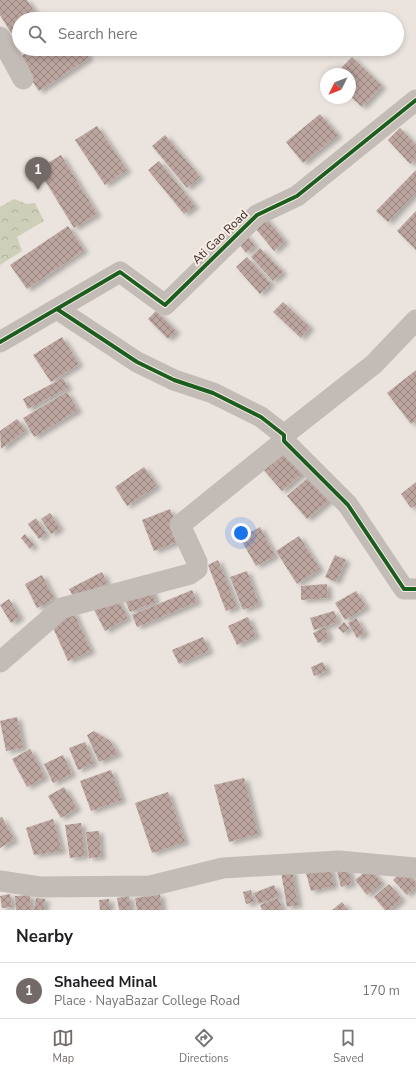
<!DOCTYPE html>
<html lang="en">
<head>
<meta charset="utf-8">
<style>
  :root { --surface:#fff; --page:#f6f6f6; --text:#202124; --muted:#757577; --line:#e0e0e0; --accent:#736966 }
  body { margin:0; font-family:"Nunito Sans",sans-serif; background:var(--page); color:var(--text) }
  .compass { position:absolute; left:320px; top:68px; width:36px; height:36px; border-radius:50%; background:var(--surface); box-shadow:0 2px 6px #0003; rotate:228deg }
  .you { position:absolute; left:241px; top:533px; width:14px; height:14px; margin:-10px; border:3px solid #fff; border-radius:50%; background:#1a73e8; box-shadow:0 0 0 6px #1a73e833 }
  .badge { display:grid; place-items:center; width:26px; height:26px; border-radius:50%; background:var(--accent); color:#fff; font-size:13px; font-weight:700 }
  .pin { position:absolute; translate:-50% -33px; filter:drop-shadow(0 1px 2px #0008) }
  .pin::after { content:''; position:absolute; top:21px; width:14px; height:12px; background:inherit; clip-path:polygon(0 0,100% 0,50% 100%) }
  .list { margin:0; padding:0; list-style:none }
  h2 { display:flex; justify-content:space-between; align-items:center; height:52px; margin:0; padding:0 16px; font-size:17px }
  h2 small { font-size:13px; font-weight:400; color:var(--muted) }
  .list li { display:grid; grid-template-columns:26px 1fr auto; gap:12px; align-items:center; box-sizing:border-box; height:56px; padding:0 16px; border-top:1px solid var(--line) }
  .list b { display:block; font-size:15px; white-space:nowrap }
  .list p { margin:0; font-size:13px; white-space:nowrap; color:var(--muted) }
  .list em { font-size:13px; font-style:normal; color:var(--muted) }
  .icon { flex:none; width:22px; height:22px; fill:none; stroke:currentColor; stroke-width:2; stroke-linecap:round; stroke-linejoin:round }
  .map { position:relative; flex:none; width:416px; height:910px; overflow:hidden }
  .search { position:absolute; background:var(--surface); box-shadow:0 2px 6px #0003; left:12px; right:12px; top:12px; height:44px; display:flex; align-items:center; gap:10px; box-sizing:border-box; padding:0 14px; border-radius:22px; color:var(--muted); font-size:15px }
  .sheet { height:108px; background:var(--surface) }
  nav { display:flex; justify-content:space-around; align-items:center; box-sizing:border-box; height:56px; border-top:1px solid var(--line); background:var(--surface); font-size:11px; color:var(--muted) }
  nav a { display:grid; justify-items:center; gap:2px }
  nav .on { color:var(--accent) }
  .map>svg:first-child { display:block }
  .park { fill:url(#park-crowns) }
  .building { fill:url(#building-cross-hatch); filter:url(#shadow) }
  .lines { fill:none; stroke-linecap:round; stroke-linejoin:round }
  .minor { stroke:#c3bbb6; stroke-width:21 }
  .cycleway-casing { stroke:#f8ece3; stroke-width:6 }
  .cycleway { stroke:#1b5e20; stroke-width:4 }
  .labels { text-anchor:middle; stroke-width:4; stroke-linejoin:round; paint-order:stroke }
  .street-label { font-size:12px; fill:#332826; stroke:#f8ece3 }
</style>
</head>
<body>
<div class="map">
<svg width="416" height="910" viewBox="0 0 416 910">
  <defs>
    <pattern id="park-crowns" width="20" height="18" patternUnits="userSpaceOnUse"><rect width="20" height="18" fill="#cdcfb8"/><path d="M2 6a3 3 0 1 1 6 0M12 15a3 3 0 1 1 6 0" fill="none" stroke="#b0b29e"/></pattern>
    <pattern id="building-cross-hatch" width="8" height="8" patternUnits="userSpaceOnUse"><rect width="8" height="8" fill="#bda59f"/><path d="M0 0l8 8M0 8l8-8" fill="none" stroke="#9a8681"/></pattern>
    <filter id="shadow"><feDropShadow dx="4.5" dy="2.5" stdDeviation="2" flood-color="#0004"/></filter>
  </defs>
  <rect width="100%" height="100%" fill="#eae3de"/>
  <polygon class="park" points="14,199 27,204 35,203 44,221 17,237 22,251 0,265 0,207"/>
  <g class="building">
    <polygon points="0,0 27,0 38,17 19,19 19,28 11,33 0,15"/>
    <polygon points="32,49 84,49 89,58 39,91 17,59"/>
    <polygon points="352,57 382,86 362,107 350,96 350,74 335,74"/>
    <polygon points="320,114 338,135 303,163 286,142"/>
    <polygon points="97,126 127,170 105,185 75,140"/>
    <polygon points="400,128 416,145 416,159 410,164 388,140"/>
    <polygon points="165,135 200,177 187,188 152,146"/>
    <polygon points="61,155 97,214 74,228 38,169"/>
    <polygon points="159,161 195,206 184,214 148,170"/>
    <polygon points="416,170 416,192 388,222 376,211"/>
    <polygon points="416,211 416,250 397,231"/>
    <polygon points="263,215 285,241 274,251 252,224"/>
    <polygon points="68,226 84,250 27,289 10,265"/>
    <polygon points="246,234 255,246 246,253 237,241"/>
    <polygon points="260,248 283,272 273,281 251,257"/>
    <polygon points="247,257 271,284 260,294 236,267"/>
    <polygon points="283,302 310,327 301,338 273,312"/>
    <polygon points="156,311 176,331 168,339 148,319"/>
    <polygon points="62,337 79,364 51,382 33,355"/>
    <polygon points="416,370 416,420 411,424 387,393"/>
    <polygon points="63,378 68,388 28,409 23,399"/>
    <polygon points="67,392 78,410 34,437 23,418"/>
    <polygon points="17,419 26,430 1,449 0,431"/>
    <polygon points="289,443 310,467 282,491 261,467"/>
    <polygon points="144,467 157,486 127,506 115,487"/>
    <polygon points="311,475 331,499 307,519 287,496"/>
    <polygon points="416,482 416,505 411,508 401,494"/>
    <polygon points="170,509 182,540 154,551 142,520"/>
    <polygon points="50,513 60,528 51,534 41,519"/>
    <polygon points="36,518 46,534 39,539 28,524"/>
    <polygon points="260,527 275,556 256,566 240,538"/>
    <polygon points="25,534 34,545 30,549 21,538"/>
    <polygon points="299,536 320,569 297,584 276,551"/>
    <polygon points="335,555 346,560 336,582 325,577"/>
    <polygon points="218,560 237,607 226,611 208,565"/>
    <polygon points="247,571 259,604 243,610 230,577"/>
    <polygon points="102,572 107,583 75,599 69,589"/>
    <polygon points="42,575 54,599 37,608 25,584"/>
    <polygon points="146,575 156,602 130,612 119,585"/>
    <polygon points="327,584 328,598 301,600 301,586"/>
    <polygon points="111,588 128,618 105,631 89,600"/>
    <polygon points="192,590 197,602 137,627 132,615"/>
    <polygon points="356,591 366,607 345,620 335,603"/>
    <polygon points="9,599 20,617 11,623 0,605"/>
    <polygon points="73,611 91,651 68,661 50,621"/>
    <polygon points="334,611 338,622 314,630 310,618"/>
    <polygon points="248,617 256,636 237,645 228,626"/>
    <polygon points="356,618 365,633 357,638 348,623"/>
    <polygon points="344,622 349,628 343,633 338,628"/>
    <polygon points="325,627 329,638 318,643 313,633"/>
    <polygon points="203,637 209,651 179,664 172,650"/>
    <polygon points="323,662 327,671 314,676 311,667"/>
    <polygon points="17,717 23,748 6,751 0,721"/>
    <polygon points="94,731 110,741 118,754 99,762 87,735"/>
    <polygon points="85,742 94,763 78,770 69,748"/>
    <polygon points="30,749 45,777 27,787 12,759"/>
    <polygon points="63,755 72,774 53,783 44,764"/>
    <polygon points="111,770 122,800 91,811 80,781"/>
    <polygon points="244,778 258,834 229,842 214,785"/>
    <polygon points="64,787 77,808 61,818 48,796"/>
    <polygon points="168,792 185,842 152,853 135,803"/>
    <polygon points="2,817 14,840 0,848 0,818"/>
    <polygon points="53,819 62,851 34,855 26,828"/>
    <polygon points="81,823 85,856 70,858 65,825"/>
    <polygon points="99,831 101,857 89,858 86,832"/>
    <polygon points="330,867 334,886 311,891 306,873"/>
    <polygon points="348,868 352,884 341,887 337,871"/>
    <polygon points="370,868 382,883 367,895 355,880"/>
    <polygon points="404,869 416,882 416,886 407,895 393,880"/>
    <polygon points="292,870 298,905 287,907 281,872"/>
    <polygon points="389,884 402,899 389,910 385,910 374,897"/>
    <polygon points="274,885 279,896 259,904 254,893"/>
    <polygon points="251,890 254,902 246,904 243,892"/>
    <polygon points="10,894 12,907 2,908 0,896"/>
    <polygon points="160,894 162,910 137,910 135,898"/>
    <polygon points="30,895 31,910 16,910 15,896"/>
    <polygon points="129,896 131,910 119,910 117,898"/>
    <polygon points="36,898 45,899 44,910 34,910"/>
    <polygon points="278,898 283,910 262,910 260,905"/>
    <polygon points="109,899 110,910 100,910 99,900"/>
    <polygon points="342,902 348,910 332,910"/>
  </g>
  <g class="lines">
    <g class="minor">
      <polyline points="0,37 23,79"/>
      <polyline points="57,309 137,362 174,380 213,393 261,417 284,435 284,441 348,505 404,589 416,589"/>
      <polyline points="0,342 120,272 165,305 257,215 297,196 416,100"/>
      <polyline points="284,435 374,364 416,320"/>
      <polyline points="0,662 62,608 190,574 197,569 197,562 180,525 284,441"/>
      <polyline points="0,881 40,887 150,886 223,868 339,861 416,868"/>
    </g>
    <g class="cycleway-casing">
      <g id="cycleway">
        <polyline points="57,309 137,362 174,380 213,393 261,417 284,435 284,441 348,505 404,589 416,589"/>
        <polyline points="0,342 120,272 165,305 257,215 297,196 416,100"/>
      </g>
    </g>
    <use href="#cycleway" class="cycleway"/>
  </g>
  <g class="labels">
    <g class="street-label">
      <text transform="translate(220 237) rotate(-44)" y="4">Ati Gao Road</text>
    </g>
  </g>
</svg>
<svg class="compass" viewBox="-18 -18 36 36"><path d="M0-13l5 13h-10z" fill="#e53935"/><path d="M0 13l5-13h-10z" fill="#757577"/></svg>
<div class="you"></div>
<div class="pin badge" style="left:38px;top:190px">1</div>
<div class="search"><svg class="icon" aria-label="search" viewBox="0 0 24 24"><circle cx="10" cy="10" r="6"/><path d="M15 15l6 6"/></svg>Search here</div>
</div>
<section class="sheet">
<h2>Nearby<small></small></h2>
<ul class="list">
<li><span class="badge">1</span><div><b>Shaheed Minal</b><p>Place · NayaBazar College Road</p></div><em>170 m</em></li>
</ul>
</section>
<nav>
<a class="on"><svg class="icon" aria-label="map" viewBox="0 0 24 24"><path d="M3 6l6-2 6 2 6-2v14l-6 2-6-2-6 2zM9 4v14M15 6v14"/></svg>Map</a>
<a><svg class="icon" aria-label="directions" viewBox="0 0 24 24"><path d="M12 3l9 9-9 9-9-9zM9 14v-3h6M13 9l2 2-2 2"/></svg>Directions</a>
<a><svg class="icon" aria-label="saved" viewBox="0 0 24 24"><path d="M7 4h10v16l-5-4-5 4z"/></svg>Saved</a>
</nav>
</body>
</html>
